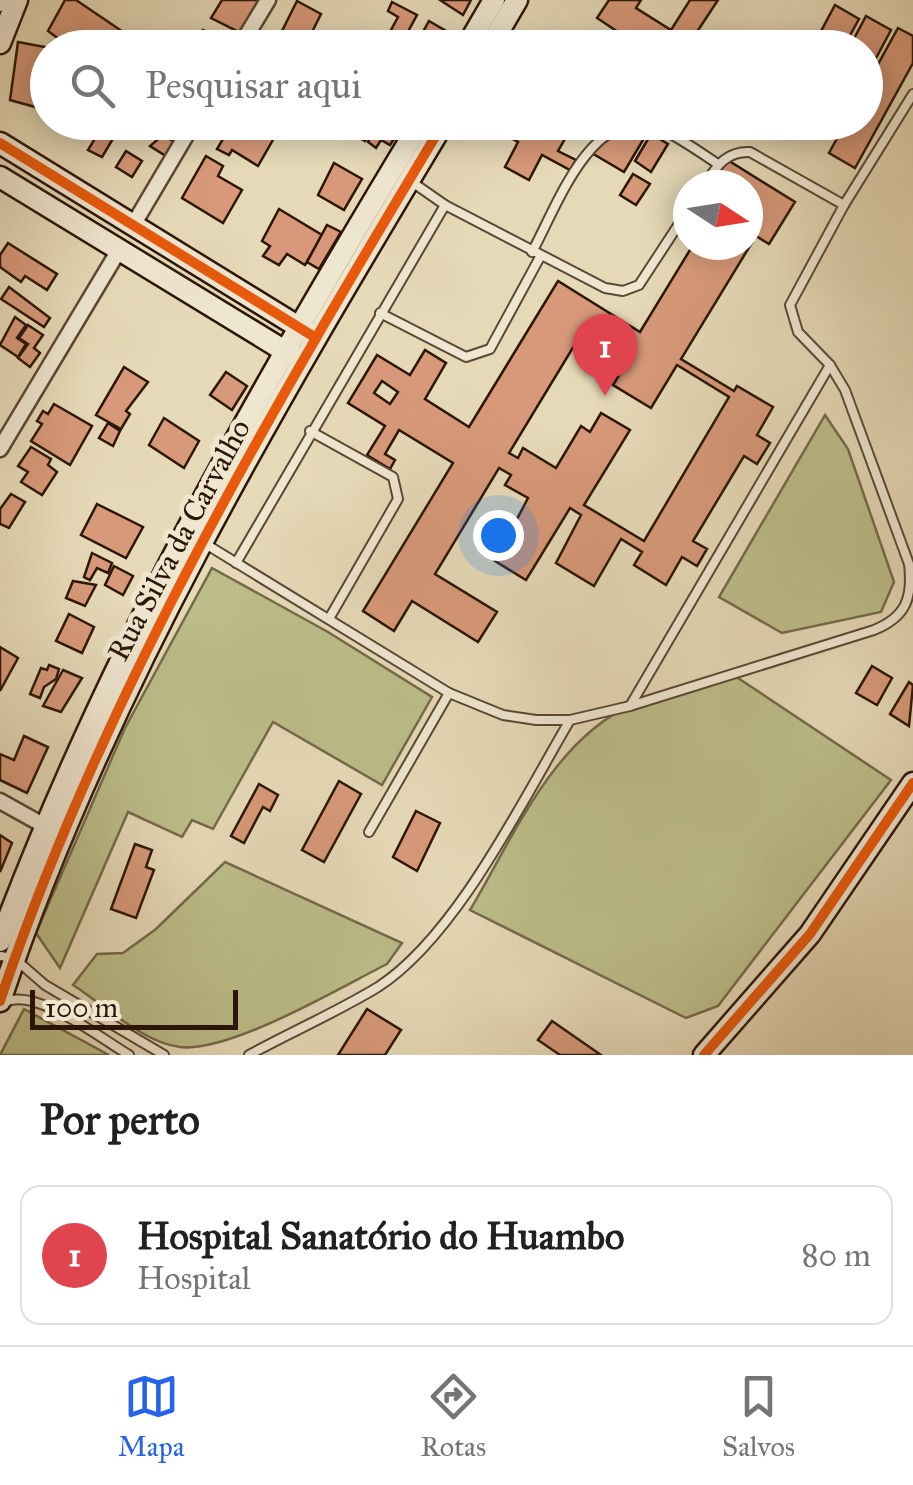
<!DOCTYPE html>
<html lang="pt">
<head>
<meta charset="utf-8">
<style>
  :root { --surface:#fff; --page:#f6f6f6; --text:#202124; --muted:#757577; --line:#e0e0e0; --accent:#2563eb }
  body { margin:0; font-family:"IM FELL Great Primer",serif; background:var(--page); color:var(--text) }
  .compass { position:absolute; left:673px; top:170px; width:90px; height:90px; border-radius:50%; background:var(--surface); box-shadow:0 5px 25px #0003; rotate:102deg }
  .scale { position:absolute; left:30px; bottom:25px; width:208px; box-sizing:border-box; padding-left:10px; border:5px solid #2c1609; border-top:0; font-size:28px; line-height:35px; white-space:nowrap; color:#2c1609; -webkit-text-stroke:8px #efe6d0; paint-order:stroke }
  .you { position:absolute; left:498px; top:535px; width:35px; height:35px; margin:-25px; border:8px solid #fff; border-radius:50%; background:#1a73e8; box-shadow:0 0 0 15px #1a73e833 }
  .badge { display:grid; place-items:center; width:65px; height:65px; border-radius:50%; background:var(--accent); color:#fff; font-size:32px; font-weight:700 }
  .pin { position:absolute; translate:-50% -82px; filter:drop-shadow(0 2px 5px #0008) }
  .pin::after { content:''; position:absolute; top:52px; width:35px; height:30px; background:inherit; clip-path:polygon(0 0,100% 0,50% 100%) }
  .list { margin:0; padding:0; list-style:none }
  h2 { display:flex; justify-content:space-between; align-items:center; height:130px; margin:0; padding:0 40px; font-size:42px }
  h2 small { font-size:32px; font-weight:400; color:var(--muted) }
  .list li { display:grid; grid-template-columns:65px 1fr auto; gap:30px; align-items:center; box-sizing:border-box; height:140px; margin:0 20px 20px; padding:0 20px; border:2px solid var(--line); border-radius:20px }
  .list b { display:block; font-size:38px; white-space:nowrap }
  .list p { margin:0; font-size:32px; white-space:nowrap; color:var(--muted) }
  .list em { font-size:32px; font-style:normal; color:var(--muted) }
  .icon { flex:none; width:55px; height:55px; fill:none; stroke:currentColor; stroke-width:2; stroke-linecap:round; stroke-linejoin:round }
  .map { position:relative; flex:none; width:913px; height:1055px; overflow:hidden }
  .search { position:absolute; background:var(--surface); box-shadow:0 5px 25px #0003; left:30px; right:30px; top:30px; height:110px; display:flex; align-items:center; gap:25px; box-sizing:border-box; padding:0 35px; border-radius:55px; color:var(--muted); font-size:38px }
  .sheet { height:290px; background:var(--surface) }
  nav { display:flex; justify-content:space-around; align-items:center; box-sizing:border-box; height:140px; border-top:2px solid var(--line); background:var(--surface); font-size:28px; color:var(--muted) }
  nav a { display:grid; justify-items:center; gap:5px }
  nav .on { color:var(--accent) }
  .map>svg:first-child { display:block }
  .green { fill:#bcbd89; stroke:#746a49; stroke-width:2.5 }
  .building { fill:#d79979; stroke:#2c1609; stroke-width:2.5; fill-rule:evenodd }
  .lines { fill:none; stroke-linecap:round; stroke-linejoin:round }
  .lane-casing { stroke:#5a4734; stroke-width:12 }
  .street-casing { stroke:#5a4734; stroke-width:19 }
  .secondary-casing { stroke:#2c1609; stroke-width:25 }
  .lane { stroke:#efe6d0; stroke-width:8 }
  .street { stroke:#efe6d0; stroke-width:14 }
  .secondary { stroke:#efe6d0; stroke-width:20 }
  .cycleway-casing { stroke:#efe6d0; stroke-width:16 }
  .cycleway { stroke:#e8590c; stroke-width:10 }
  .labels { text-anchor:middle; stroke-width:10; stroke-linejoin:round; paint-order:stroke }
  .street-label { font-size:30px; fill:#2c1609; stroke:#efe6d0 }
</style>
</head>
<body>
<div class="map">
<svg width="913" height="1055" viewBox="0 0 913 1055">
  <rect width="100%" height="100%" fill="#e6d9b7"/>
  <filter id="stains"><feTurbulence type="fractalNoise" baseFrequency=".002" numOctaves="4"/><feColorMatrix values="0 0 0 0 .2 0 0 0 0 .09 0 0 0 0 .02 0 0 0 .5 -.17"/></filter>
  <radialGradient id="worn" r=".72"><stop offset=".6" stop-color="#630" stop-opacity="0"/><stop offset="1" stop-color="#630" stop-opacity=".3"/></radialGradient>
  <g class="green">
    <polygon points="825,415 848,449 894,582 881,612 782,633 719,597"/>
    <polygon points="212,568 328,632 432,697 382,785 273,722 213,829 192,820 182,837 128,812 60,968 36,933 125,728"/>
    <path d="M732 674 891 780 718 1006 686 1018 470 910C512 840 551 743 629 706 661 692 699 685 732 674Z"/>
    <path d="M225 862 402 943 387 964C339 988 230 1053 180 1047 143 1043 103 1004 73 985L97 954 123 953 156 929Z"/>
    <polygon points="24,1009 109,1055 0,1055"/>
  </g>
  <g class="building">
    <polygon points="65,0 76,0 135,40 130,48 71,48 48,31"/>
    <polygon points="222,0 263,0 243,34 211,18"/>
    <polygon points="440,0 471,0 463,15"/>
    <polygon points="609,0 641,0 636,8 671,30 690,0 718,0 691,41 694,48 642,48 597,18"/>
    <polygon points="297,1 321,14 304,48 279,48 275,45"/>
    <polygon points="392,2 417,15 405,37 391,30 398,17 388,11"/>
    <polygon points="835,5 859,19 843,48 812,48"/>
    <polygon points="866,16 891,30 866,77 866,48 849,48"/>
    <polygon points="429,21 453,35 445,48 414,48"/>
    <polygon points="898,28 913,36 913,63 855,168 829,153 846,122 866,122 866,86"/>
    <polygon points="203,30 224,42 221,48 194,44"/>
    <polygon points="340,37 357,47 356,48 335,48"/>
    <polygon points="18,42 50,48 42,109 10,100"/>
    <polygon points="105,122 123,122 102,157 88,150"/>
    <polygon points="233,122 263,122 278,131 258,166 232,150 229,155 217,149"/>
    <polygon points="347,122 374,122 376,124 365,141 343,128"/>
    <polygon points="379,122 398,133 390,145 381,140 376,148 368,142"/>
    <polygon points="482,122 565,122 570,130 558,151 576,160 570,170 542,155 529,180 505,167 518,142"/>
    <polygon points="693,122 720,122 714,135"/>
    <polygon points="807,122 840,122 832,138"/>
    <polygon points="651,134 668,144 651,172 635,161"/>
    <polygon points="163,135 178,144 169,158 150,146"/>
    <polygon points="646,135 624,172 590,152 600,139"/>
    <polygon points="126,151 142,161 132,177 116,167"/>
    <polygon points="206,156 223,166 218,176 242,190 223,223 182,198"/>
    <path d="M726 159 795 202 769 244 756 236 681 359 734 391 737 386 773 407 757 435 770 443 757 464 744 456 693 541 707 549 697 566 682 557 666 585 634 565 642 552 621 539 594 586 556 563 581 515 570 508 526 580 495 561 528 498 505 485 511 475 499 468 435 574 497 612 478 642 412 601 394 631 363 611 453 463 399 430 385 454 395 460 390 469 367 455 385 426 348 403 377 355 410 375 425 350 446 363 425 399 469 427 558 281 640 332 693 245H748V185H710ZM583 331 629 359 613 385 651 408 677 365 729 397 644 541 584 505 630 430 601 413 590 432 581 426 556 468 523 448 518 458 509 453ZM382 381 398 392 390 404 374 393Z"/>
    <polygon points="334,163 362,179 344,210 318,195"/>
    <polygon points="633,174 650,184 636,205 620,195"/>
    <polygon points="279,209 322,235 305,265 287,254 279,265 263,256 270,246 262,241"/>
    <polygon points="327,225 341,232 319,269 307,262"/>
    <polygon points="8,243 57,274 47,290 25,276 21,282 0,267 0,255"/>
    <polygon points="9,287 50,318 44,327 1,299"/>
    <polygon points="15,317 26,325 17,338 26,344 18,357 0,345"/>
    <polygon points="28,325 43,335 34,348 40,353 30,367 18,358 28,344 19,338"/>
    <polygon points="124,367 148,382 126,411 130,414 121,429 96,415"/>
    <polygon points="226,372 247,386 232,410 210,395"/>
    <polygon points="54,404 92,426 70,465 31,441 42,424 37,421 43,411 48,414"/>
    <polygon points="164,418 199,441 184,468 149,445"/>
    <polygon points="108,423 120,431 113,446 99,438"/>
    <polygon points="31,447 51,459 48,465 57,472 42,495 21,482 28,472 18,466"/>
    <polygon points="11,494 25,502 9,528 0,524 0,509"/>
    <polygon points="97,504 143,527 126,558 81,535"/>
    <polygon points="92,553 112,563 108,573 97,568 90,580 84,577"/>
    <polygon points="114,566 133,576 123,595 105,585"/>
    <polygon points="73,581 96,585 85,606 66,598"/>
    <polygon points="69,614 94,627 82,653 56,641"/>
    <polygon points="0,647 18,658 0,691"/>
    <polygon points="49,665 59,669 56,679 44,687 40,698 30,694 41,668 47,670"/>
    <polygon points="872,666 892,678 877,705 856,693"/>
    <polygon points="63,670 82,678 61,712 43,706"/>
    <polygon points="909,682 913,685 909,726 890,714"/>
    <polygon points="24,736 48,747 27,793 0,780 0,754 14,760"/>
    <polygon points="339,781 361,794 324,862 302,850"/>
    <polygon points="259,784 278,795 270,811 263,807 244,843 231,836"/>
    <polygon points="416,811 440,823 417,871 393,857"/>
    <polygon points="0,835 12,843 0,872"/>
    <polygon points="135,844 152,850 146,867 154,870 136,918 111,909"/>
    <polygon points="367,1009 401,1030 385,1055 338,1055"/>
    <polygon points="552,1021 601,1055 560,1055 538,1040"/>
  </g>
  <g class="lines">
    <g class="lane-casing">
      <g id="lane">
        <polyline points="412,182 445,205"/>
        <polyline points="844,205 913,94"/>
        <path d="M532 252C558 205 594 96 665 131 683 140 701 153 718 164"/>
        <polyline points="380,313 466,357 490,349 540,257"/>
        <polyline points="310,431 393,477 398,499 330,617"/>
        <path d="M204 543 449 693 503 715 536 720H570L630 706 874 630C906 617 913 598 909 564L845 390 830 365"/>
        <polyline points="236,563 445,205 605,288 623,291 639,285 688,210"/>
        <path d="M630 706 830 365 798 332 790 305 844 205 750 152C726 151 717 166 704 185"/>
        <polyline points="369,832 449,693"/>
        <polyline points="0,956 14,958 45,985 164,1055"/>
        <path d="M4 1003C33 985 100 1038 129 1055"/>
        <path d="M249 1055C291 1032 337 1012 378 987 456 937 523 800 570 720"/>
      </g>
    </g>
    <g class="street-casing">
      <g id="street">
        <polyline points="239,48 268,0"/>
        <polyline points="132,227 194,122"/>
        <polyline points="0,449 119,250"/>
        <polyline points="0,801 52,830"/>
      </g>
    </g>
    <g class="secondary-casing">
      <g id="secondary">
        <polyline points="0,1 1,0"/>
        <polyline points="0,43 17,0"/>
        <polyline points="466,48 494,0"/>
        <polyline points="489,48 517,0"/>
        <polyline points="0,143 310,334"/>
        <polyline points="0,177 293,356"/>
        <path d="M0 941C108 652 261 386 421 122"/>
        <path d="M0 1001C105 689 275 404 444 122"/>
        <polyline points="704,1055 810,934 913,783"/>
      </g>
    </g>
    <use href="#lane" class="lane"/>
    <use href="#street" class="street"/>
    <use href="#secondary" class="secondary"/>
    <g class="cycleway-casing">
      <g id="cycleway">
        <polyline points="0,143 316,338"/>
        <path d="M0 1001C105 689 275 404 444 122"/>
        <polyline points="704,1055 810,934 913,783"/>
      </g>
    </g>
    <use href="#cycleway" class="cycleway"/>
  </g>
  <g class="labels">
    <g class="street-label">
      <text transform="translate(179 540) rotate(-62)" y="10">Rua Silva da Carvalho</text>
    </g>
  </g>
  <rect width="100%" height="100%" filter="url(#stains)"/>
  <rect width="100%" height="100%" fill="url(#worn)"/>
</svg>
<svg class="compass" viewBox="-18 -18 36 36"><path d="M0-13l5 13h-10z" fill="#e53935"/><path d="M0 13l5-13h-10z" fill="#757577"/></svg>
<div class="scale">100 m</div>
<div class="you"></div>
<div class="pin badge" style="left:605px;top:396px;background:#e0444e">1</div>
<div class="search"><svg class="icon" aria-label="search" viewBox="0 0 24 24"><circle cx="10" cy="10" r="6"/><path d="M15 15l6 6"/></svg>Pesquisar aqui</div>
</div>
<section class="sheet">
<h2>Por perto<small></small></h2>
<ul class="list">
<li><span class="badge" style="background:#e0444e">1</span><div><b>Hospital Sanatório do Huambo</b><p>Hospital</p></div><em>80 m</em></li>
</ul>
</section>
<nav>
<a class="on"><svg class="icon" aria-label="map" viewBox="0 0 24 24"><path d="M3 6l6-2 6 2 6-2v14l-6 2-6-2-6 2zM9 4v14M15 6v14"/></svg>Mapa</a>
<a><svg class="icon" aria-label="directions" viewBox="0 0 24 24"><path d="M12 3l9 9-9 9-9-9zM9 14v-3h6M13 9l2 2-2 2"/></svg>Rotas</a>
<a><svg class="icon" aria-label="saved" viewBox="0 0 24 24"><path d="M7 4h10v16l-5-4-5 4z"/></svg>Salvos</a>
</nav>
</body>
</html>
